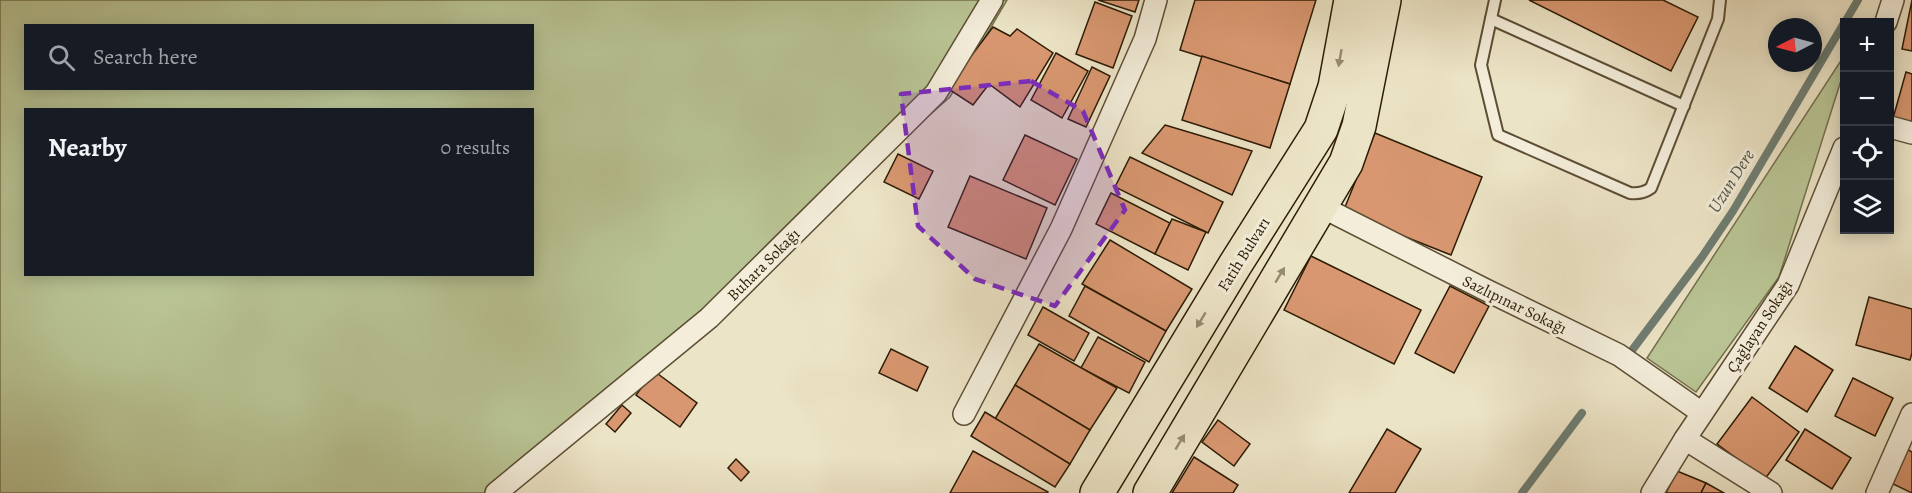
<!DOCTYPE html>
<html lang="en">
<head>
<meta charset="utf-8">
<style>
  :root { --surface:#171b24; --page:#242831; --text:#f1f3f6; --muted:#9ea1a6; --line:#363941 }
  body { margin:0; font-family:Alegreya,serif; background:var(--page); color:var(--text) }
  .controls { position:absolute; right:18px; top:18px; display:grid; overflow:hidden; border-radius:0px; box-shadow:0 3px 15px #0003 }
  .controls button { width:54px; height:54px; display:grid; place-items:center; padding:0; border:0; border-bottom:2px solid var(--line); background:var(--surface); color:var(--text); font:30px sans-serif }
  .compass { position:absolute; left:1768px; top:18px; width:54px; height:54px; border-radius:50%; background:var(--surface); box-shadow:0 3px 15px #0003; rotate:264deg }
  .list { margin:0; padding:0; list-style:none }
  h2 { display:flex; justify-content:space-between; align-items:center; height:78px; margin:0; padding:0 24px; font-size:26px }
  h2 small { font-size:20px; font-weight:400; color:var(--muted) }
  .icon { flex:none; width:33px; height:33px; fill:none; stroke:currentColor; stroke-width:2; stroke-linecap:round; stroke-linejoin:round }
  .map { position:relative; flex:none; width:1912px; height:493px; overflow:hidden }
  .search { position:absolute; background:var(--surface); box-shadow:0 3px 15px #0003; left:24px; top:24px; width:510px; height:66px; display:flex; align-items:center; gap:15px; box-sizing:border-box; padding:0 21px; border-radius:0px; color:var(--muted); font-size:22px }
  .panel { position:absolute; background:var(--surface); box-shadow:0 3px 15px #0003; left:24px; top:108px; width:510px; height:168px; border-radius:0px }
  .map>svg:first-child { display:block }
  .green { fill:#b9c494; stroke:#73704c; stroke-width:1.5; fill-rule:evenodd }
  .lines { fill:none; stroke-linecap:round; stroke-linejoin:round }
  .stream { stroke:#6e7d72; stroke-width:8 }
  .building { fill:#d89770; stroke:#2d1c05; stroke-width:1.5 }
  .service-casing { stroke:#5d4e35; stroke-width:14 }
  .minor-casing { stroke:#5d4e35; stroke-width:24 }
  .primary-casing { stroke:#2d1c05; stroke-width:36 }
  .service { stroke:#f3edda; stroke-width:10 }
  .minor { stroke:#f3edda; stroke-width:21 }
  .primary { stroke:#ece4c6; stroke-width:33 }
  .oneway { fill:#968a6f }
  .marked { fill:#7b2cbf; fill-opacity:0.2; stroke:#7b2cbf; stroke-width:4.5; stroke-dasharray:12 8; stroke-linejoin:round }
  .labels { text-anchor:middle; stroke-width:6; stroke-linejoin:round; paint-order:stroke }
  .street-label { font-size:16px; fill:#2d1c05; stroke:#f3edda }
  .water-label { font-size:18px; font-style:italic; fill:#535545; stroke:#f3edda }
</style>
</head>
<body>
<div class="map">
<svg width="1912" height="493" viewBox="0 0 1912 493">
  <rect width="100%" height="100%" fill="#ece4c6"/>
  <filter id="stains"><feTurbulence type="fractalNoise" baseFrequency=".00333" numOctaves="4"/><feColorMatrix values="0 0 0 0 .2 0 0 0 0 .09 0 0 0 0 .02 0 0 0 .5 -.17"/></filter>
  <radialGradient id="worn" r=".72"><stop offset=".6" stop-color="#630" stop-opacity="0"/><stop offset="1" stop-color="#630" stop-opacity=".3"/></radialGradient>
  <g class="green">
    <path d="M0 0H1007L950 97 496 493H0ZM26 26H532V88H26ZM26 110H532V274H26Z"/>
    <polygon points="1844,56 1844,71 1779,277 1696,392 1647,358"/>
  </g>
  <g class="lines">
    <g class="stream">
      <polyline points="1845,22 1858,0"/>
      <polyline points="1633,349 1702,257 1733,211 1844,23"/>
      <polyline points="1522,493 1582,413"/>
    </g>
  </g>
  <g class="building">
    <polygon points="1098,0 1139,0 1135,12"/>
    <polygon points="1195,0 1316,0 1290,84 1180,50"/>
    <polygon points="1529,0 1663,0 1698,17 1671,71"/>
    <polygon points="1912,0 1912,51 1902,49"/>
    <polygon points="1095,2 1132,16 1113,68 1076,54"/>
    <polygon points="993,27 1010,36 1017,29 1053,53 1020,107 989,84 973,105 947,88"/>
    <polygon points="1056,53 1088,71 1062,118 1031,100"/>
    <polygon points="1202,56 1290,84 1270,148 1182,120"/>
    <polygon points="1092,67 1110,76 1086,127 1068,119"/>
    <polygon points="1906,72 1912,74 1912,127 1892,122"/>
    <polygon points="1165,125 1252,151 1232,195 1142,153"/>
    <polygon points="1375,133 1482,177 1451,255 1343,212"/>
    <polygon points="1025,135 1077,159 1055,205 1003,180"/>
    <polygon points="898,154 933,171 919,199 884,182"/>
    <polygon points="1130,157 1223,202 1208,233 1115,187"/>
    <polygon points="970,176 1047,208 1026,259 948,227"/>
    <polygon points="1111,193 1170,223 1155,254 1096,224"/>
    <polygon points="1172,219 1206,232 1188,270 1155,254"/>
    <polygon points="1110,240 1192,289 1166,331 1082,284"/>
    <polygon points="1311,256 1421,310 1394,364 1284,310"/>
    <polygon points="1085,286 1166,331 1149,362 1069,316"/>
    <polygon points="1450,286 1489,306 1454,373 1415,353"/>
    <polygon points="1869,297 1912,309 1912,353 1910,360 1856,345"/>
    <polygon points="1043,307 1089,333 1074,361 1028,335"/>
    <polygon points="1098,337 1145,362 1129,393 1081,368"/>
    <polygon points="1039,344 1117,388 1090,430 1015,385"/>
    <polygon points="1795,346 1833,370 1807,412 1769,388"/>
    <polygon points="891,349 928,367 917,391 879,373"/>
    <polygon points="654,371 697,403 680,427 636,395"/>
    <polygon points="1853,378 1893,398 1875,436 1835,416"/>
    <polygon points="1015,385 1090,430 1070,464 995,419"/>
    <polygon points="1752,397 1799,432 1765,479 1717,444"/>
    <polygon points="622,405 631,413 615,432 606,424"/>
    <polygon points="985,412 1070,464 1055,487 971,436"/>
    <polygon points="1218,420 1250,444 1234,466 1202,442"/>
    <polygon points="1387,429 1421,449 1395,493 1349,493"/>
    <polygon points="1805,429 1851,458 1832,489 1786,460"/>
    <polygon points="1907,449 1912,452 1912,493 1891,483"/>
    <polygon points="973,451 1048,492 1047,493 950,493"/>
    <polygon points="1194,457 1238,485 1233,493 1172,493"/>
    <polygon points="736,459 749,472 741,481 728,468"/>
    <polygon points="1677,471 1706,483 1701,493 1666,493"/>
    <polygon points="1706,483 1724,493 1701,493"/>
  </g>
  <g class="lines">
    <g class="service-casing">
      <g id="service">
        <path d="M1495 0 1481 65 1498 135 1630 193C1638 194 1644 193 1651 188L1718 19 1720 0"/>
        <polyline points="1491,19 1684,106"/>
      </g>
    </g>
    <g class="minor-casing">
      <g id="minor">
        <polyline points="1886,22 1893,0"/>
        <polyline points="1890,127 1912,133"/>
        <polyline points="1320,206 1486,290 1619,355 1702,413"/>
        <polyline points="964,414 1061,229 1145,39 1156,0"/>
        <polyline points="1685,439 1771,493"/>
        <polyline points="496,493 709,318 936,93 992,0"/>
        <polyline points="1652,493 1685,439 1788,285 1844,148"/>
        <polyline points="1877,493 1912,414"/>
      </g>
    </g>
    <g class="primary-casing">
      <g id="primary">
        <polyline points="1097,493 1235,265 1321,129 1335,87 1351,0"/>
        <polyline points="1150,493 1346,163 1359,126 1384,0"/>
      </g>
    </g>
    <use href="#service" class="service"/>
    <use href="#minor" class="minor"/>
    <use href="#primary" class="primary"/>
  </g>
  <defs><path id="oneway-solid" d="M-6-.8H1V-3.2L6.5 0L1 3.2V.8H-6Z" transform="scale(1.5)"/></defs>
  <g class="oneway">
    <use href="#oneway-solid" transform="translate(1340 58) rotate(100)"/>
    <use href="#oneway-solid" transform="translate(1280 275) rotate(-59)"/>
    <use href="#oneway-solid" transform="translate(1201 320) rotate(121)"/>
    <use href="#oneway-solid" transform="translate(1180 442) rotate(-59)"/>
  </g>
  <path class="marked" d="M1031 81 1083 111 1125 210 1055 306 975 279 918 226 901 94Z"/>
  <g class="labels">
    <g class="street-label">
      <text transform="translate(1243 254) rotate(-58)" y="6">Fatih Bulvarı</text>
      <text transform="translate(763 264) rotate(-45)" y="6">Buhara Sokağı</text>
      <text transform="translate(1515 304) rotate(26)" y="6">Sazlıpınar Sokağı</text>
      <text transform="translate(1759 326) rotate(-57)" y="6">Çağlayan Sokağı</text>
    </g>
    <g class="water-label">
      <text transform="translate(1731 181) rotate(-58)" y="6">Uzun Dere</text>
    </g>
  </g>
  <rect width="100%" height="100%" filter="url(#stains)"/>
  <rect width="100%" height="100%" fill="url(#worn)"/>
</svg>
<div class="controls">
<button>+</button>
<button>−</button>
<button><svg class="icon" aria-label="locate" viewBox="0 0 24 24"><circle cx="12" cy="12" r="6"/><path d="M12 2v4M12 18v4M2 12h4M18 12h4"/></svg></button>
<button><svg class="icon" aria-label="layers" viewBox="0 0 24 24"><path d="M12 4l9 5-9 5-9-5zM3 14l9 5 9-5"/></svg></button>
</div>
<svg class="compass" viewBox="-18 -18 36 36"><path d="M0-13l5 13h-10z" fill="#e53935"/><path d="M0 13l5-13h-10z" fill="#9ea1a6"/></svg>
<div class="search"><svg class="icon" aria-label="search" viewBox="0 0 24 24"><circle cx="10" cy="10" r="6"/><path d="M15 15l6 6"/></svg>Search here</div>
<section class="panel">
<h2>Nearby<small>0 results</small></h2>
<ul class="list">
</ul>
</section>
</div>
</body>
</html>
